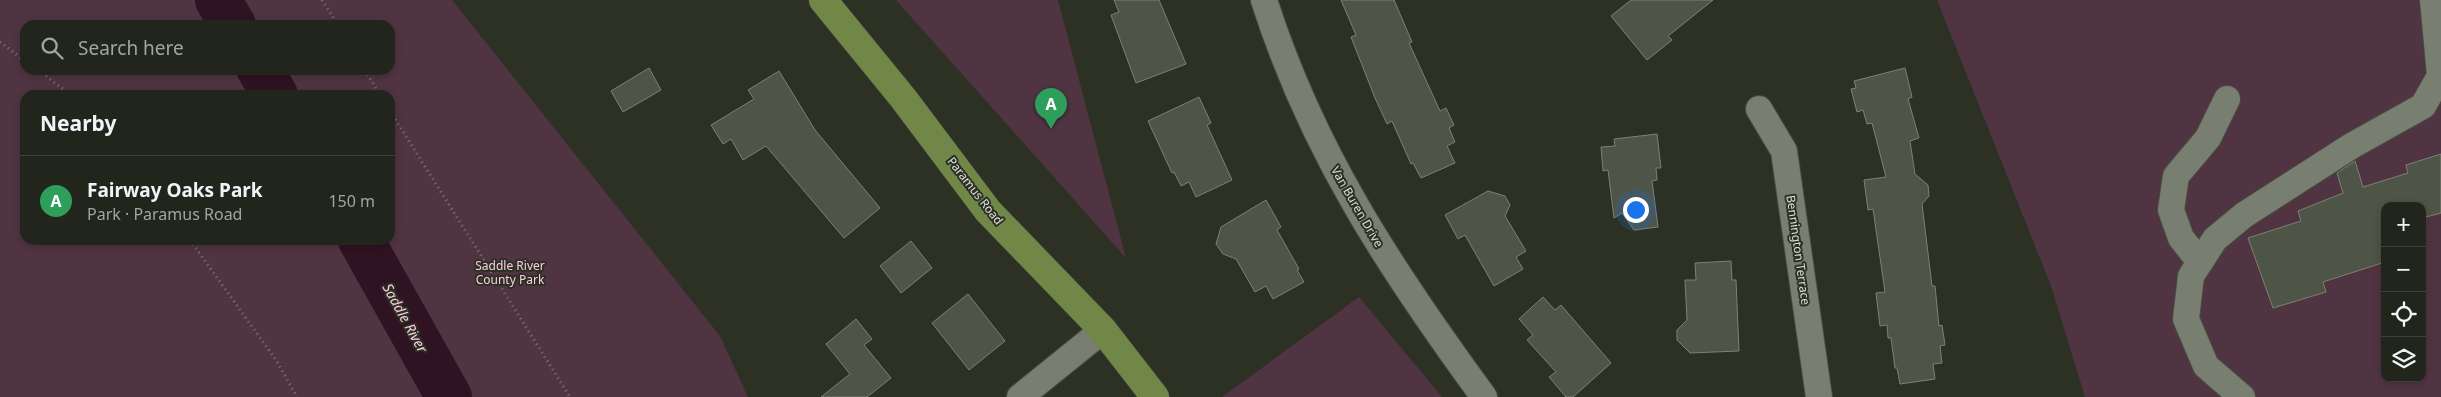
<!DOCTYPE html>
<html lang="en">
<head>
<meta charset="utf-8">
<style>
  :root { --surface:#21251b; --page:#292d24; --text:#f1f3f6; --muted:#a2a5a3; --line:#3e423a; --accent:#db2777 }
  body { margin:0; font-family:"Noto Sans",sans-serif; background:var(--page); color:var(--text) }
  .controls { position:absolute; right:15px; bottom:15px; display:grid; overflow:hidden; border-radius:10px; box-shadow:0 2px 8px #0003 }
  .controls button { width:45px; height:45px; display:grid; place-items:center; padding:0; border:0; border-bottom:1px solid var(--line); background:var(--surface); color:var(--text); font:25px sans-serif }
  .you { position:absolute; left:1635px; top:209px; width:18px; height:18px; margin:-12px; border:4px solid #fff; border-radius:50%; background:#1a73e8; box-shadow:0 0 0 8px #1a73e833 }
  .badge { display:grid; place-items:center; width:32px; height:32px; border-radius:50%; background:var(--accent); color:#fff; font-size:16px; font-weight:700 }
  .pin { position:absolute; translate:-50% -41px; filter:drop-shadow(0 1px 2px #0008) }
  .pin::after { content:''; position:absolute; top:26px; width:18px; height:15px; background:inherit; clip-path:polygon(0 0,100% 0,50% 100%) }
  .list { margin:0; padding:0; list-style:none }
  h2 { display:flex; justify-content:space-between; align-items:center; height:65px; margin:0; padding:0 20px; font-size:21px }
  h2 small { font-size:16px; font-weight:400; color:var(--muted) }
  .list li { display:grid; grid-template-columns:32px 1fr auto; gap:15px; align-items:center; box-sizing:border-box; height:90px; padding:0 20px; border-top:1px solid var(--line) }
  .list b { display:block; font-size:19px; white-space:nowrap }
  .list p { margin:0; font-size:16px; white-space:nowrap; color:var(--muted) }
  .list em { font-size:16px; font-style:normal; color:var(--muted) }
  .icon { flex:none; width:28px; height:28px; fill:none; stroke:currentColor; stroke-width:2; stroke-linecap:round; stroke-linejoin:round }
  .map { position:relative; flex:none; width:2441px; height:397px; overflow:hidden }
  .search { position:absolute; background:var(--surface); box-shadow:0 2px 8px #0003; left:20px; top:20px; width:375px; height:55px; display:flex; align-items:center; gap:12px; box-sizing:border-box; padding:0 18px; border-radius:15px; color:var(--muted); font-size:19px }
  .panel { position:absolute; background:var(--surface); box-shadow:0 2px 8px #0003; left:20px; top:90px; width:375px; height:155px; border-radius:15px }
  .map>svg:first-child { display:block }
  .green { fill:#503442; fill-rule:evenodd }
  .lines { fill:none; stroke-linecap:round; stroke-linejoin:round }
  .river { stroke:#2f1322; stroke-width:46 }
  .building { fill:#4e5446; stroke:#7c8273 }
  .minor-casing { stroke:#484d42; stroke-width:28 }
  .major-casing { stroke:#484d42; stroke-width:29 }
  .path { stroke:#767b70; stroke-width:3; stroke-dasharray:1 4; stroke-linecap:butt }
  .minor { stroke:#787e70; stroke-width:26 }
  .major { stroke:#718748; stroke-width:28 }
  .labels { text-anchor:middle; stroke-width:4; stroke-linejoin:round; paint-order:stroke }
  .street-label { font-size:12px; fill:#dde0d8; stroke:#2c3124 }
  .park-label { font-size:12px; fill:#fdcbe3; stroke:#2c3124 }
  .water-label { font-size:14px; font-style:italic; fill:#fdcbe3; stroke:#2c3124 }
</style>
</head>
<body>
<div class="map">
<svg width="2441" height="397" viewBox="0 0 2441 397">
  <rect width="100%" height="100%" fill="#2c3124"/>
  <g class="green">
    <path d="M0 0H452L720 336 748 397H0ZM25 25H390V70H25ZM25 95H390V240H25Z"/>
    <polygon points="896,0 1058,0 1126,258"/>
    <path d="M1937 0H2441V397H2085L2051 286ZM2385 206H2422V378H2385Z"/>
    <polygon points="1359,297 1442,397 1222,397"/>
  </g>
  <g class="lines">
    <g class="river">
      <polyline points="218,0 233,25"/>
      <polyline points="260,70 275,95"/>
      <polyline points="361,240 449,397"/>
    </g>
  </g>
  <g class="building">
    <polygon points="1114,0 1159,0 1186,64 1136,83 1111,15 1119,12"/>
    <polygon points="1341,0 1394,0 1412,42 1409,43 1440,111 1446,108 1454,125 1449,128 1455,142 1447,146 1455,163 1421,178 1413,163 1411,164 1392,121 1387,124 1375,98 1351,37 1356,35"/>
    <polygon points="1631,0 1713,0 1668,36 1672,40 1647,60 1611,16"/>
    <polygon points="649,68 661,90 623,112 611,91"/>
    <polygon points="1905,68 1912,97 1908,99 1919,138 1910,141 1915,174 1928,185 1929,196 1922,204 1932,286 1935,286 1939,326 1942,325 1945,345 1940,346 1942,363 1933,364 1935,379 1900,384 1897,368 1895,368 1891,338 1888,338 1887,325 1880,326 1876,293 1885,292 1873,209 1868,210 1864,180 1886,177 1872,123 1867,124 1863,110 1857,112 1851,89 1856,88 1854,81"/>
    <polygon points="779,71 815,130 880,208 844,238 766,146 743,160 731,139 723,144 711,125 754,99 748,90"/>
    <polygon points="1199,97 1211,123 1207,125 1232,180 1196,197 1189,182 1181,186 1174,172 1172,173 1148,121"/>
    <polygon points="1657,134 1661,168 1656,168 1657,180 1652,181 1658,227 1634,230 1622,213 1614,218 1608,170 1603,171 1601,147 1615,146 1614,139"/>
    <polygon points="2441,154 2441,213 2422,218 2422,206 2385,206 2385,262 2323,282 2326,292 2273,308 2248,238 2301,221 2298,211 2343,193 2337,173 2355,161 2363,187 2408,173 2406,165"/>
    <polygon points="1488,191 1505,196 1510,205 1505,216 1526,251 1516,257 1523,269 1494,286 1465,235 1458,239 1445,215"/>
    <polygon points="1266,200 1281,227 1277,230 1299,269 1297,270 1304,282 1273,299 1266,286 1255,292 1236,259 1223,254 1216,244 1221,227"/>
    <polygon points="911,241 932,268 901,293 880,266"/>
    <polygon points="1731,261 1732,280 1736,280 1739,351 1690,353 1677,340 1677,330 1687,320 1685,280 1696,280 1695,263"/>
    <polygon points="968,294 1005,341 969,370 932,323"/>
    <polygon points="1543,297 1555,310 1561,305 1611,363 1573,397 1566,397 1549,377 1556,372 1527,340 1533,335 1519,319"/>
    <polygon points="856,319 872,339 864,345 891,378 867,397 821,397 850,374 826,344"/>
  </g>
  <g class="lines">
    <g class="minor-casing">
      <g id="minor">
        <path d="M1264 0C1312 151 1391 270 1484 397"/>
        <polyline points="1759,109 1784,151 1819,397"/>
        <polyline points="2200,262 2181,238 2171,210 2176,176 2208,138 2227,99"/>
        <polyline points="1020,397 1103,330"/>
        <polyline points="2242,397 2206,366 2186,319 2191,276 2215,239 2244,215 2353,145 2423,106 2440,76 2433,0"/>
      </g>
    </g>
    <g class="major-casing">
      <polyline id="major" points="823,0 903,98 988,211 1103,330 1155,397"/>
    </g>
    <g class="path">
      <polyline points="322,0 338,25"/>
      <polyline points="0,42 25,61"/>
      <polyline points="38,70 71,95"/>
      <polyline points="365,70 380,95"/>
      <polyline points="390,111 570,397"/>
      <polyline points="190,240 276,360 297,397"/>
    </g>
    <use href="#minor" class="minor"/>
    <use href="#major" class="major"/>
  </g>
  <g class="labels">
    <g class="street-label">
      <text transform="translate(975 191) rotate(52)" y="4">Paramus Road</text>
      <text transform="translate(1357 207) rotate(60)" y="4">Van Buren Drive</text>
      <text transform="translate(1798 250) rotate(82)" y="4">Bennington Terrace</text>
    </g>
    <g class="park-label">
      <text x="510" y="270">Saddle River<tspan x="510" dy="14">County Park</tspan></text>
    </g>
    <g class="water-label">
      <text transform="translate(405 318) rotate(61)" y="5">Saddle River</text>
    </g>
  </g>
</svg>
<div class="controls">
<button>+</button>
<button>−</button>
<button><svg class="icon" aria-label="locate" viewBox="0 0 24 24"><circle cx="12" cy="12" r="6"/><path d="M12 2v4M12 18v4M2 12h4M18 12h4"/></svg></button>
<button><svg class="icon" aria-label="layers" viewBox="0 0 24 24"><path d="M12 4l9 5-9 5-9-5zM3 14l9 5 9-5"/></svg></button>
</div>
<div class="you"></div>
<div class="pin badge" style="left:1051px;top:129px;background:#2e9e5b">A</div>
<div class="search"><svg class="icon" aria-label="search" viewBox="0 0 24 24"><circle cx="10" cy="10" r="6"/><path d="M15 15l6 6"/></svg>Search here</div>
<section class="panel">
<h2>Nearby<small></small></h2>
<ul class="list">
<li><span class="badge" style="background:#2e9e5b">A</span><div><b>Fairway Oaks Park</b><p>Park · Paramus Road</p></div><em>150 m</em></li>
</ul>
</section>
</div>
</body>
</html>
